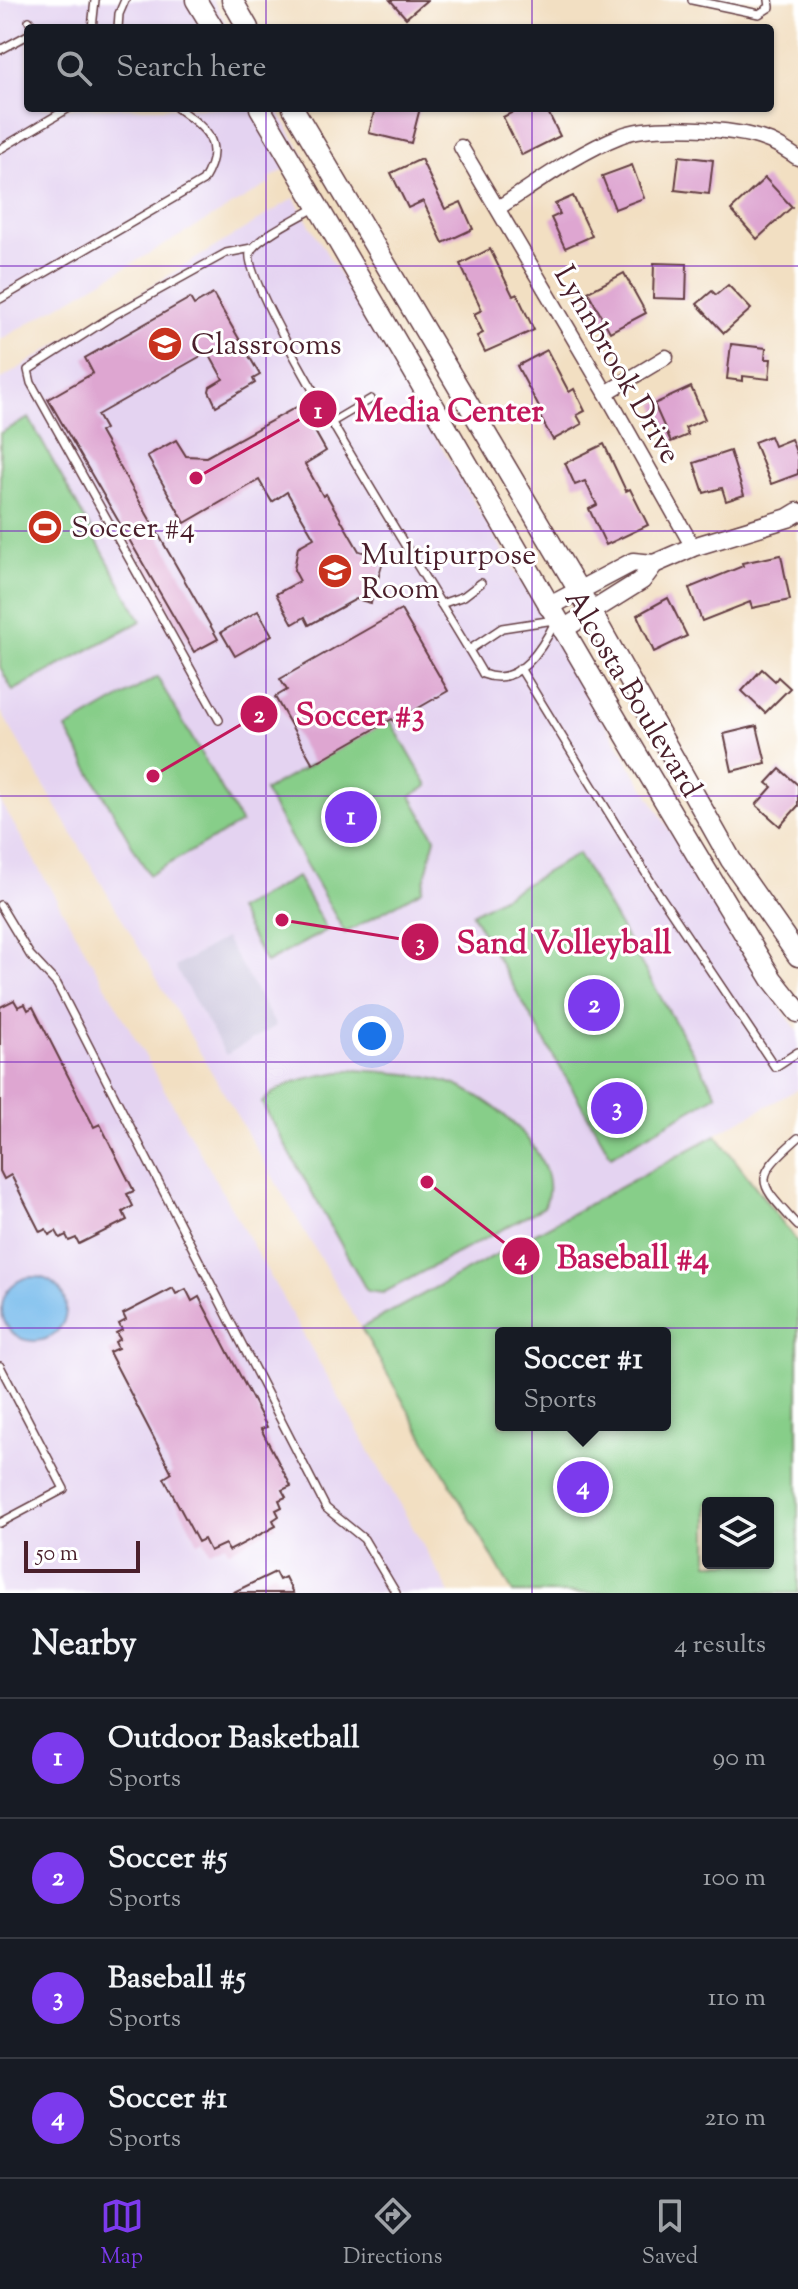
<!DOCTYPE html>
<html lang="en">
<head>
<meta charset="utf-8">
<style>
  :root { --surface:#171b24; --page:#20242c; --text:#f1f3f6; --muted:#9ea1a6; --line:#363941; --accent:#7c3aed }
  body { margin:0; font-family:"Sorts Mill Goudy",serif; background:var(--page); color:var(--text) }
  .controls { position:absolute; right:24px; bottom:24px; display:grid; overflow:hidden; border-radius:8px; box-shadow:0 2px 6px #0004 }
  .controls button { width:72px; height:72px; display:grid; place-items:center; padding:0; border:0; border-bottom:2px solid var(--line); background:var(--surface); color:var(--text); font:40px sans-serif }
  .scale { position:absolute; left:24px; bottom:20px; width:116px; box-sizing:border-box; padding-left:8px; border:4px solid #4a1f2b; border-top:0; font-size:22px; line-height:28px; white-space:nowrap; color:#4a1f2b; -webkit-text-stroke:6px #fff; paint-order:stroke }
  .you { position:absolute; left:372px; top:1036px; width:28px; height:28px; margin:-20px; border:6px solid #fff; border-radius:50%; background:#1a73e8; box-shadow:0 0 0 12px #1a73e833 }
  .badge { display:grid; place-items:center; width:52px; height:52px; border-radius:50%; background:var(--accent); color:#fff; font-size:26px; font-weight:700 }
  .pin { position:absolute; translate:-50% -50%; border:4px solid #fff; box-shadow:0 2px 8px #0006 }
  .popup { position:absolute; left:495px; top:1327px; width:176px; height:104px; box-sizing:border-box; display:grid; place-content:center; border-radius:8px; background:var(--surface); filter:drop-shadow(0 2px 6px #0005); font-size:26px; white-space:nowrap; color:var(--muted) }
  .popup b { font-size:30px; color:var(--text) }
  .popup::after { content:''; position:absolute; left:50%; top:100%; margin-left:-16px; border:16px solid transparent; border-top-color:var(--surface) }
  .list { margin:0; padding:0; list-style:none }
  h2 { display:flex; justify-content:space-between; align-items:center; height:104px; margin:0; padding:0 32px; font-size:34px }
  h2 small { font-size:26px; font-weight:400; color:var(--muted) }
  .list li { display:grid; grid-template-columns:52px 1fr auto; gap:24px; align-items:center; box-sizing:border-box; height:120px; padding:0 32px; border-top:2px solid var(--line) }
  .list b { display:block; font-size:30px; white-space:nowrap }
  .list p { margin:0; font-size:26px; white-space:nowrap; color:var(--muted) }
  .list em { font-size:26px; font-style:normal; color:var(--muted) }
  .icon { flex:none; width:44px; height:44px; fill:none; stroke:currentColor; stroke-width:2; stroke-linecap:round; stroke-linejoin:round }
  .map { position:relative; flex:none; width:798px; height:1593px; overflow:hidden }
  .search { position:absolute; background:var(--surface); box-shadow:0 2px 6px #0004; left:24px; right:24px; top:24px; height:88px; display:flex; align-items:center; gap:20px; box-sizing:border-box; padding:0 28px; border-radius:8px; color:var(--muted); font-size:30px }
  .sheet { height:584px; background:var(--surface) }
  nav { display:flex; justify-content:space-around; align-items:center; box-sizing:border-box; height:112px; border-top:2px solid var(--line); background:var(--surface); font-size:22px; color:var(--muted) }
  nav a { display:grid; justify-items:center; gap:4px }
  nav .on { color:var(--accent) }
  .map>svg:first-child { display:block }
  .built { fill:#e4d3f1 }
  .industrial { fill:#c6c0d9 }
  .green { fill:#87ce89; stroke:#68765a; stroke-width:2; fill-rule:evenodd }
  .water { fill:#75baec; stroke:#606c8c; stroke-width:2 }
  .building { fill:#dea6d1 }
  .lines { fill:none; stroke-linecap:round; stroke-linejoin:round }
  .service-casing { stroke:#633c42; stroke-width:10 }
  .minor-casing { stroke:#633c42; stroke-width:17 }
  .tertiary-casing { stroke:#633c42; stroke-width:21 }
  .secondary-casing { stroke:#633c42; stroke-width:23 }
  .service { stroke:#fff; stroke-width:7 }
  .minor { stroke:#fff; stroke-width:14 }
  .tertiary { stroke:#fff; stroke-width:18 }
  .secondary { stroke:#fff; stroke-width:20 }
  .grid { fill:none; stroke:#7b2cbf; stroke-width:2; stroke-opacity:0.55 }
  .labels { text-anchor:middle; stroke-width:6; stroke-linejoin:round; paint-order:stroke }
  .poi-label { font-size:30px; fill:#4a1f2b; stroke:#fff; text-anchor:start }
  .street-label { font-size:30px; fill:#4a1f2b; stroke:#fff }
  .leader { fill:none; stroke:#c2185b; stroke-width:3 }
  .callout-dot { fill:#c2185b; stroke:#fff; stroke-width:3 }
  .mark-label { font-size:24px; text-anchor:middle; font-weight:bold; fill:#fff }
  .callout-label { font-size:32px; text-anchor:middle; font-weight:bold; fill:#c2185b; stroke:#fff; stroke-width:6; stroke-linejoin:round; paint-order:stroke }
</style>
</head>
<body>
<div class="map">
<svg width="798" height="1593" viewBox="0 0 798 1593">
  <rect width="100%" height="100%" fill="#fff"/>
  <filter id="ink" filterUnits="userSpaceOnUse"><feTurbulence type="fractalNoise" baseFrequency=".0125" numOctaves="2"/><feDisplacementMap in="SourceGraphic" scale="16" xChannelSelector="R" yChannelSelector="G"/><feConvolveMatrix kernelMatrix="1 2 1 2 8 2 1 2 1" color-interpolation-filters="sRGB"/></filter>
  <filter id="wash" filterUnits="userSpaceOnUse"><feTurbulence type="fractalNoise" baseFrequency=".006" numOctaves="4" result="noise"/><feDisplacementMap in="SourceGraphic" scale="32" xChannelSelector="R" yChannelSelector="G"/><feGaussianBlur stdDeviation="1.8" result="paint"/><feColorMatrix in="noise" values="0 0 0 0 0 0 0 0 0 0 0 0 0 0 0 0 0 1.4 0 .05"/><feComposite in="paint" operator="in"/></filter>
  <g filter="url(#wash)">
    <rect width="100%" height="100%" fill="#f2dfc2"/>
    <g class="built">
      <polygon points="0,0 213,0 229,28 28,28 28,108 276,108 305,157 269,179 271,183 0,340"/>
      <polygon points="294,198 629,763 760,979 798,1031 798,1089 361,1328 0,710 0,380"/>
      <polygon points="0,800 450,1593 0,1593"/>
    </g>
    <polygon class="industrial" points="225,938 276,1026 226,1055 175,967"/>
    <g class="green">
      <polygon points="29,418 141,621 13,691 0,667 0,433"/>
      <polygon points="157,677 241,823 149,875 66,729"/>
      <polygon points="390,720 428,786 411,796 435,838 422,890 345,933 264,791"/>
      <polygon points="578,854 717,1095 611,1156 472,914"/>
      <polygon points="297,877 327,930 266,963 237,910"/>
      <path d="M355 1070C386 1072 417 1073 447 1082 491 1095 567 1158 544 1207L383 1293 367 1291 262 1103C283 1078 324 1075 355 1070Z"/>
      <path d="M716 1135 798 1243V1593H513L361 1328ZM501 1333H665V1425H501ZM708 1503H768V1563H708Z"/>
    </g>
    <circle class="water" cx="34" cy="1309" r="32"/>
    <g id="blocks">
      <g class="building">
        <polygon points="390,0 427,0 406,18"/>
        <polygon points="375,108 420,108 411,143 369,133"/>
        <polygon points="521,108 546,108 560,136 522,155 503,117"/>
        <polygon points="679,156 713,160 709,194 675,190"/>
        <polygon points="421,159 445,209 461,202 473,229 443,243 423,201 408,208 391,173"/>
        <polygon points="632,165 644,198 615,209 602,176"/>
        <polygon points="765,178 792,207 757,239 731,210"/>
        <polygon points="573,196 592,236 565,248 551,218 560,214 555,204"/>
        <polygon points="490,249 513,296 517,294 534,330 485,352 477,336 483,333 474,314 482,310 460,264"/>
        <polygon points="654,263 687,264 686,299 653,298"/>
        <polygon points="624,273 646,313 610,332 588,292"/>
        <polygon points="728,285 751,309 724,333 697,304 712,291 716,295"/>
        <polygon points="213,294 260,375 253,379 255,383 216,406 209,391 210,387 223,379 208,352 97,415 105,429 100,432 218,639 194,652 48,399 93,373 85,358 190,298 194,305"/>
        <polygon points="731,344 766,348 765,359 771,359 769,379 743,376 743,381 727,379"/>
        <polygon points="547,350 569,392 574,389 585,411 577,415 582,424 553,440 539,415 542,413 517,366"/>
        <polygon points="691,387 705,419 685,428 688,435 671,442 654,404"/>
        <polygon points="300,405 326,451 305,464 323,496 326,494 359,551 384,558 371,603 356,599 309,625 305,617 293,624 276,594 300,581 294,570 298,547 314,538 287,492 272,502 259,480 185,523 147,456 176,440 186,456 206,457"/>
        <polygon points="770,436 774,446 791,439 798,457 798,474 771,484 754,442"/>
        <polygon points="604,444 626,491 630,489 648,525 606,545 589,509 597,505 585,481 575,485 565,463"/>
        <polygon points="730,451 744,495 726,501 722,488 704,493 694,463"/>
        <polygon points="781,555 790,600 752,608 750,602 702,621 689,588 743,566 742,563"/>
        <polygon points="668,598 687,636 654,652 637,615"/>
        <polygon points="401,610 448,691 394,722 392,719 313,764 275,697 287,690 280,679"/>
        <polygon points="258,611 272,635 235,656 221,632"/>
        <polygon points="762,669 775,681 778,677 790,688 765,713 742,691"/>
        <polygon points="757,726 766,763 732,771 724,734"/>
        <polygon points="780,769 798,785 798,806 780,826 756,805 772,787 767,783"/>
        <polygon points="14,1000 18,1007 25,1004 28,1010 33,1007 94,1127 100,1124 134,1191 127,1194 133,1206 123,1212 127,1220 79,1244 76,1238 69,1241 66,1235 60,1238 56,1231 49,1235 46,1229 40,1232 11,1175 4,1179 0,1171 0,1007"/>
        <polygon points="173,1288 176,1294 186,1289 192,1301 199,1297 267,1427 261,1429 291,1486 282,1490 286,1497 279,1500 282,1507 276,1510 279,1516 273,1520 276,1526 229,1551 225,1544 210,1551 204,1539 198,1542 164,1478 172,1473 109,1352 118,1348 115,1342 120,1339 116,1333 122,1330 119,1324 126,1320 123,1314"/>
        <polygon points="275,1572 279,1580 285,1577 293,1593 232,1593"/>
      </g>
    </g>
  </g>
  <g filter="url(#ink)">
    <use href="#blocks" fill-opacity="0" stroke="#633c42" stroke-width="2"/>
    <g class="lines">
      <g class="service-casing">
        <g id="service">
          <polyline points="692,0 759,14 770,7 769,0"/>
          <polyline points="29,21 34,28"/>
          <polyline points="92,28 95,0"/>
          <polyline points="118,28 119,14 125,0"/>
          <polyline points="0,50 28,35"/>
          <polyline points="0,149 69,108"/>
          <path d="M315 208C301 216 254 239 250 253 240 288 452 618 483 674 518 688 542 649 555 622"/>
          <path d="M0 299 203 181C226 143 207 129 177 108"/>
          <polyline points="332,422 371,399"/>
          <polyline points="441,604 464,596 481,583"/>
          <polyline points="469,650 502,628 554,620"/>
          <polyline points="520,668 653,885 775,1067 798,1052"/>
          <polyline points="219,720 31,383 28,370 114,315 226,253 252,248"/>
          <polyline points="0,905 30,955 57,984 326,1508 364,1539 396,1593"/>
          <path d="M798 1138C750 1180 758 1182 798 1226"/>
          <polyline points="0,1366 64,1489 0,1523"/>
        </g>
      </g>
      <g class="minor-casing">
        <g id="minor">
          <polyline points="461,147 606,393 693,547"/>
          <path d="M498 208C537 183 577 153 620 136 650 123 735 128 766 140 777 143 788 152 798 158"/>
          <polyline points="606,393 666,357"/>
        </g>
      </g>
      <g class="tertiary-casing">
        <g id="tertiary">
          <polyline points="548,607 633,562 654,564"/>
          <polyline points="562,630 642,580 654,564 693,547 788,518 798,512"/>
        </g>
      </g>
      <g class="secondary-casing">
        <g id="secondary">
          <polyline points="196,0 213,28"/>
          <polyline points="232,0 248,28"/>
          <path d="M260 108C431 398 596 692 772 979L798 1012"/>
          <polyline points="293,108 585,601 731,860 798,956"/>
        </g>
      </g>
      <use href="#service" class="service"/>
      <use href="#minor" class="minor"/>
      <use href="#tertiary" class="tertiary"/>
      <use href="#secondary" class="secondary"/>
    </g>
  </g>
  <path class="grid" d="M266 0V28M532 0V28M266 108V1593M532 108V1593M0 266H798M0 531H798M0 796H798M0 1062H798M0 1328H798"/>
  <defs>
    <g id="school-disc" transform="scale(1.8)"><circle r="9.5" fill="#c8321e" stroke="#fff"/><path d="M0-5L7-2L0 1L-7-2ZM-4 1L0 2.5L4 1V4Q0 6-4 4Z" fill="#fff"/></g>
    <g id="stadium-disc" transform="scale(1.8)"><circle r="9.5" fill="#c8321e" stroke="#fff"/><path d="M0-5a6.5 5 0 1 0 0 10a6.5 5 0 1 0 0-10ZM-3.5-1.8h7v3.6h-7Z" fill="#fff"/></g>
  </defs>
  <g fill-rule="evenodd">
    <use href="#school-disc" x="165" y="344"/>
    <use href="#stadium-disc" x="45" y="527"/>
    <use href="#school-disc" x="335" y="571"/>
  </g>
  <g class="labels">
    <g class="poi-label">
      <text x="191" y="354">Classrooms</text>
      <text x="71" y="537">Soccer #4</text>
      <text x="361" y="564">Multipurpose<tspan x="361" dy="34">Room</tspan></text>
    </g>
    <g class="street-label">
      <text transform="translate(618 364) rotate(60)" y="10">Lynnbrook Drive</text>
      <text transform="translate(634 693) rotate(59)" y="10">Alcosta Boulevard</text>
    </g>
  </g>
  <path class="leader" d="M196 478L318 409M153 776L259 714M282 920L420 942M427 1182L521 1256"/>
  <g class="callout-dot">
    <circle cx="196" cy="478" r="8"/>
    <circle cx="153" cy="776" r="8"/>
    <circle cx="282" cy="920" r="8"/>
    <circle cx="427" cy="1182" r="8"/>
    <circle cx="318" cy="409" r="20"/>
    <circle cx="259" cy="714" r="20"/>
    <circle cx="420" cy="942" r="20"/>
    <circle cx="521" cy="1256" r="20"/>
  </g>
  <g class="mark-label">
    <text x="318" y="418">1</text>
    <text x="259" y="722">2</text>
    <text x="420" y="950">3</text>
    <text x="521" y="1265">4</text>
  </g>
  <g class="callout-label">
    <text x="449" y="421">Media Center</text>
    <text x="360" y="725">Soccer #3</text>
    <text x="564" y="953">Sand Volleyball</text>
    <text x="633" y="1268">Baseball #4</text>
  </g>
</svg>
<div class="controls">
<button><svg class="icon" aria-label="layers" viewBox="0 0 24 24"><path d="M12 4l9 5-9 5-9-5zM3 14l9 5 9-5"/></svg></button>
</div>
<div class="scale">50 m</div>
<div class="you"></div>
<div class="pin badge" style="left:351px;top:817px">1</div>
<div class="pin badge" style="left:594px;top:1005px">2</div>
<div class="pin badge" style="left:617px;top:1108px">3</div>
<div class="pin badge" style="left:583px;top:1487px">4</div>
<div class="popup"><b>Soccer #1</b>Sports</div>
<div class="search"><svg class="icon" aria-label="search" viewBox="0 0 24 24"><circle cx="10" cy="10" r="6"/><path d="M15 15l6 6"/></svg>Search here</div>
</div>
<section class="sheet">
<h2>Nearby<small>4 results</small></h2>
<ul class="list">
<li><span class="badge">1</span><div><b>Outdoor Basketball</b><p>Sports</p></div><em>90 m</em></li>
<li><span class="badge">2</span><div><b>Soccer #5</b><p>Sports</p></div><em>100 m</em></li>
<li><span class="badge">3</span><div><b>Baseball #5</b><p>Sports</p></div><em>110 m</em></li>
<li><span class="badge">4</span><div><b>Soccer #1</b><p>Sports</p></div><em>210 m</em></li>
</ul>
</section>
<nav>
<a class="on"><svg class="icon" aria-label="map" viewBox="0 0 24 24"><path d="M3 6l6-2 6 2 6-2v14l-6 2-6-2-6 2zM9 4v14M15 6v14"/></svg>Map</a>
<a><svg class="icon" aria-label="directions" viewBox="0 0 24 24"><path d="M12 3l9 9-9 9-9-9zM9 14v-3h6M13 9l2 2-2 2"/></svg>Directions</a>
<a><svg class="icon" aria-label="saved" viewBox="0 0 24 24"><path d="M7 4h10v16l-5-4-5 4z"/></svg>Saved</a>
</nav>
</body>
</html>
